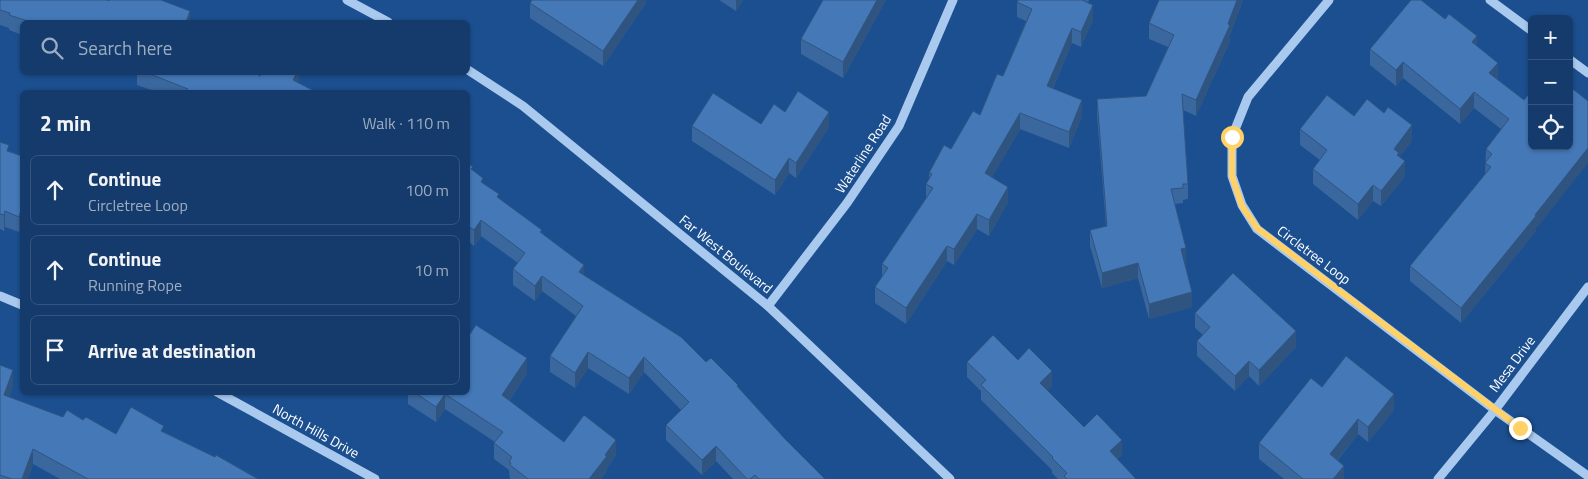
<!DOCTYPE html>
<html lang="en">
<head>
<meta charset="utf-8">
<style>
  :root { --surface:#143b6b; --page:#1d4271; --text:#f1f3f6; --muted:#9dadc1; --line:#33557e }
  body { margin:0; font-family:"Titillium Web",sans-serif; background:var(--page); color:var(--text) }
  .controls { position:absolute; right:15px; top:15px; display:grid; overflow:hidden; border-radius:8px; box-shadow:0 1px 4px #0004 }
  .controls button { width:45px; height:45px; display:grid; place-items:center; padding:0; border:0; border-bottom:1px solid var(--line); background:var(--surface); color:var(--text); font:25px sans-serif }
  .stop { position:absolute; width:15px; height:15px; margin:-11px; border:4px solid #ffd166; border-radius:50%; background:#fff }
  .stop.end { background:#ffd166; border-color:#fff; box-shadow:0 1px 5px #0008 }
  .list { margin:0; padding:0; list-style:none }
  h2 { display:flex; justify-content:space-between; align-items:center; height:65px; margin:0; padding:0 20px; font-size:21px }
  h2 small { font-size:16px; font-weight:400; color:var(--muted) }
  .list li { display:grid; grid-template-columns:32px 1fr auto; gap:15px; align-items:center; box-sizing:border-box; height:70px; margin:0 10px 10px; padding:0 10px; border:1px solid var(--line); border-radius:8px }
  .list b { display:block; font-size:19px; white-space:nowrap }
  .list p { margin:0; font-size:16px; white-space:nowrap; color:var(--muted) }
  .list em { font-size:16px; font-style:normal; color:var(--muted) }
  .icon { flex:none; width:28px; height:28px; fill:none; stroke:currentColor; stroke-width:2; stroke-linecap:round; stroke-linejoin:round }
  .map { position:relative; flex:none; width:1588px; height:479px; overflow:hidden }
  .search { position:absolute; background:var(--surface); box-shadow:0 1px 4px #0004; left:20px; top:20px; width:450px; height:55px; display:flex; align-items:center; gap:12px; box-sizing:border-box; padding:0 18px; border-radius:8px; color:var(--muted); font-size:19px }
  .panel { position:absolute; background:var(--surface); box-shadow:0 1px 4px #0004; left:20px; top:90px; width:450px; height:305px; border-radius:8px }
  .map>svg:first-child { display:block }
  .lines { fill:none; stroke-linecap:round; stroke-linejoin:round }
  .minor { stroke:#a9c9ee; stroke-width:9 }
  .wall { fill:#3a679d }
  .shaded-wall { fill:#305480 }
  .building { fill:#4478b7; stroke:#305480 }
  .route { stroke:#ffd166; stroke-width:6 }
  .labels { text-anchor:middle; stroke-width:5; stroke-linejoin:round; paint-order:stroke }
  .street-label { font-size:14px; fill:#fff; stroke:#1b4f8f }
</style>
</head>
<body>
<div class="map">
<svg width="1588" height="479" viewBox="0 0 1588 479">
  <rect width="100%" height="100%" fill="#1b4f8f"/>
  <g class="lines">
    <g class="minor">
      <polyline points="347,0 388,22"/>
      <polyline points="1329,0 1248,97 1232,137 1232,176 1242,205 1257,229 1495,410 1588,476"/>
      <polyline points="1490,0 1532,31"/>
      <polyline points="1569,59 1588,73"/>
      <polyline points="468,70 523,106 768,306 950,479"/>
      <polyline points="0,296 22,305"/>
      <polyline points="768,306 847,203 899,126 953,0"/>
      <polyline points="217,392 375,479"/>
      <polyline points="1438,479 1495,410 1588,287"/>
    </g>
  </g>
  <g class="wall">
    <polygon points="0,0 190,22 22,22 22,35 9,30 9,28 0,25"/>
    <polygon points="646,0 646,3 603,66 530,18 530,3"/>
    <polygon points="719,0 743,0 736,11"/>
    <polygon points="823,0 886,0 843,78 801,54 801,39"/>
    <polygon points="1089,0 1088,3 1093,20 1081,47 1072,43 1053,88 1082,116 1069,148 1020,129 992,177 1008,202 989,236 977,229 954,265 947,261 906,324 875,303 875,287 882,277 882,264 926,198 926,184 929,179 929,173 951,149 980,115 1003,76 1026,21 1017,17 1017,2"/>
    <polygon points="1159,0 1243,0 1230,35 1230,41 1196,116 1183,110 1188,184 1188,199 1183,200 1183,203 1175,204 1186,263 1185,263 1192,307 1149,319 1138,278 1102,288 1090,246 1090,230 1106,226 1097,115 1097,99 1146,96 1168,47 1149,39 1149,23"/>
    <polygon points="1477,46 1498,78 1497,79 1524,100 1536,231 1461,323 1410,281 1410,266 1485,174 1486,149 1501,129 1474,108 1460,124 1403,78 1396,86 1370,65 1370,49"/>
    <polygon points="137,72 254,72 260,76 299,72 299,83 316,92 157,92 137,85"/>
    <polygon points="785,112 829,127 796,178 789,173 775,195 692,141 692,126 761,124"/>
    <polygon points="1354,116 1412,141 1399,157 1405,176 1381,206 1373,201 1358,220 1313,184 1313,169 1320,160 1300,145 1300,129"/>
    <polygon points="0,142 9,151 22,156 22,229 20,228 19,232 5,227 4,231 0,229"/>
    <polygon points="468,163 473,171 483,183 499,198 542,233 584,275 706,362 738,388 785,439 825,479 733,479 716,461 702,475 666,440 666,425 681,410 644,372 629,394 588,368 575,388 550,372 550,356 576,316 542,291 535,301 513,285 513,269 518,263 481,236 474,246 468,241"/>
    <polygon points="1195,313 1296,347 1259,386 1249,376 1235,391 1197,356 1197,341 1203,335 1195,328"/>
    <polygon points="1018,360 1052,386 1047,391 1084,427 1122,455 1117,459 1136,479 1058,479 1052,473 1052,470 981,400 981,391 967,377 967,362"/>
    <polygon points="0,365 13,386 9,397 63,417 83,420 116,434 164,432 258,479 60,479 33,464 28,479 0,479"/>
    <polygon points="527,373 509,401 564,442 616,455 607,468 607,471 601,479 510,479 509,470 494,459 494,443 495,442 445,409 436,422 408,404 408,395 405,392 468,392"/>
    <polygon points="1322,387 1394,410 1368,442 1358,434 1338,460 1344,479 1284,479 1259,459 1259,443"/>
  </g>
  <g class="shaded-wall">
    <polygon points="638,0 646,0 646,3 603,66 603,51"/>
    <polygon points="736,0 743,0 736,11"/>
    <polygon points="877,0 886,0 843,78 843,62"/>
    <polygon points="1237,0 1243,0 1230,35 1230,41 1196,116 1196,100"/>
    <polygon points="1093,5 1093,20 1081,47 1081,32"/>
    <polygon points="190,11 190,22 186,22"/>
    <polygon points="1072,28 1072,43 1047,101 1047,86"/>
    <polygon points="1477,36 1477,52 1472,42"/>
    <polygon points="1403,62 1403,78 1396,86 1396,70"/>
    <polygon points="1498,63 1498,78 1489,88 1489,73"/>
    <polygon points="297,72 299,72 299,85 293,80"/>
    <polygon points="1474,92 1474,108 1460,124 1460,109"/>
    <polygon points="1082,100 1082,116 1069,148 1069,132"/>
    <polygon points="829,112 829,127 796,178 796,163"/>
    <polygon points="1020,113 1020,129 985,189 985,173"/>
    <polygon points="1412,125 1412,141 1399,157 1405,161 1405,176 1381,206 1381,191 1394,149"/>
    <polygon points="1588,148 1588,163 1536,229 1536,231 1461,323 1461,308"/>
    <polygon points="789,158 789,173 775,195 775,180"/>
    <polygon points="1373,185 1373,201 1358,220 1358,204"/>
    <polygon points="1008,187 1008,202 989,236 989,220"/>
    <polygon points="5,211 5,227 4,231 4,215"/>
    <polygon points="20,213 20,228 19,232 19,217"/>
    <polygon points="977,214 977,229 954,265 954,249"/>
    <polygon points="481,220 481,236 474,246 474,230"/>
    <polygon points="947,246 947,261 906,324 906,308"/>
    <polygon points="1186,248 1186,263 1181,264 1181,249"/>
    <polygon points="1138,263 1138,278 1102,288 1102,273"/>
    <polygon points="584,265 584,280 579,272"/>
    <polygon points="542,276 542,291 535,301 535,286"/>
    <polygon points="1192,292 1192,307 1149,319 1149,304"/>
    <polygon points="1296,331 1296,347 1259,386 1259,370"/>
    <polygon points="588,352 588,368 575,388 575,373"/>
    <polygon points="644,357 644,372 629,394 629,378"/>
    <polygon points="527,358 527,373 502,411 502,395"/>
    <polygon points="1249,361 1249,376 1235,391 1235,376"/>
    <polygon points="13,370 13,386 4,411 4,395"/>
    <polygon points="1052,371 1052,386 1040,399 1040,383"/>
    <polygon points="445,394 445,409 436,422 436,407"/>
    <polygon points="1394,394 1394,410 1368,442 1368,427"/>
    <polygon points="1358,419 1358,434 1330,469 1330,454"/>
    <polygon points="616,440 616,455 607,468 607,471 601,479 589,479 605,455"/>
    <polygon points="1122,440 1122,455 1110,467 1110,451"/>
    <polygon points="716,446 716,461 702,475 702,460"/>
    <polygon points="33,449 33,464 28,479 22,479"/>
    <polygon points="1344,466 1344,479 1333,479"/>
  </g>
  <g class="building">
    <polygon points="0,0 107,0 109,1 109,0 161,0 190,11 186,22 84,22 79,21 79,22 31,22 9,15 10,13 0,10"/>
    <polygon points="532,0 638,0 603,51 530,3"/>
    <polygon points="823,0 877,0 843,62 801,39"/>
    <polygon points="1018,0 1082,0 1093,5 1081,32 1072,28 1047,86 1082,100 1069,132 1020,113 985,173 1008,187 989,220 977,214 954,249 947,246 906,308 875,287 888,268 882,264 933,188 926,184 932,174 929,173 944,145 951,149 973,111 980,115 997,74 1003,76 1032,9 1017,2"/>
    <polygon points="1159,0 1237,0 1228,24 1230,25 1196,100 1182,94 1188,184 1183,184 1183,188 1171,189 1186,248 1181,249 1192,292 1149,304 1138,263 1102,273 1090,230 1107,226 1097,99 1146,96 1174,35 1149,23"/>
    <polygon points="1411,0 1421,0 1445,19 1449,14 1477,36 1472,42 1498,63 1489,73 1524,100 1532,90 1532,146 1569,146 1569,86 1588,101 1588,148 1535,215 1536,216 1461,308 1410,266 1491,167 1485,163 1492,154 1486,149 1509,119 1474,92 1460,109 1403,62 1396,70 1370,49"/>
    <polygon points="145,72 254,72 260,76 262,72 297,72 293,80 316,92 186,92 188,89"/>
    <polygon points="798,91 829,112 796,163 789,158 775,180 692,126 713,93 761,124 774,104 785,112"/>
    <polygon points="1327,95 1354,116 1367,99 1384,113 1388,107 1412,125 1394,149 1399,153 1397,155 1405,161 1381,191 1373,185 1358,204 1313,169 1327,150 1300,129"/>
    <polygon points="0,142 9,145 7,151 22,156 22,213 20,213 19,217 5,211 4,215 0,214"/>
    <polygon points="468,163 473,167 471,169 483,178 481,182 499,194 497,197 542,230 540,232 584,265 579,272 681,337 706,362 711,358 738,385 737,386 785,439 825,479 759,479 755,475 750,479 747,479 716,446 702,460 666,425 689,402 644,357 629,378 588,352 575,373 550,356 583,306 542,276 535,286 513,269 525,253 481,220 474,230 468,226"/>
    <polygon points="1233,273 1296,331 1259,370 1249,361 1235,376 1197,341 1210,327 1195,313"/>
    <polygon points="476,325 527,358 502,395 564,442 584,415 616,440 605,455 607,456 589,479 528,479 510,465 511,463 509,462 512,457 494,443 503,432 445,394 436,407 414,392 468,392 468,333 470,334"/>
    <polygon points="993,335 1018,360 1029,348 1052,371 1040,383 1084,427 1097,414 1122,440 1110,451 1136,479 1067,479 1064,476 1067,473 1052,458 1053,457 981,385 986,380 967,362"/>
    <polygon points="1346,356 1394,394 1368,427 1358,419 1330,454 1344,466 1333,479 1303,479 1259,443 1311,378 1322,387"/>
    <polygon points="0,365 13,370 4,395 63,417 67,410 83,420 86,417 116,434 131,407 164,426 161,431 215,457 216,455 258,479 88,479 33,449 22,479 12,479 0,475"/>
  </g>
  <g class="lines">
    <polyline class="route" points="1232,137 1232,176 1242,206 1257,228 1520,428"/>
  </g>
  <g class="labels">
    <g class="street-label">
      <text transform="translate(863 154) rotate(-57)" y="5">Waterline Road</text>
      <text transform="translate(726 254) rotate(39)" y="5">Far West Boulevard</text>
      <text transform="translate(1314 255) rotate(37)" y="5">Circletree Loop</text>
      <text transform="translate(1512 364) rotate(-53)" y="5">Mesa Drive</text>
      <text transform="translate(316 431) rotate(29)" y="5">North Hills Drive</text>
    </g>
  </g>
</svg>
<div class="controls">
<button>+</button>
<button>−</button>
<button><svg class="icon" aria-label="locate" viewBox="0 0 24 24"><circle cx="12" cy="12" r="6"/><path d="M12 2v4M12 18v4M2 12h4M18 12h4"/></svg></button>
</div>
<div class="stop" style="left:1232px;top:137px"></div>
<div class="stop end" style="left:1520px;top:428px"></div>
<div class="search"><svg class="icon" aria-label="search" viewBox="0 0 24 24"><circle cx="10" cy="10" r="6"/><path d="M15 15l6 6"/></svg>Search here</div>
<section class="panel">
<h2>2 min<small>Walk · 110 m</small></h2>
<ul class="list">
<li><svg class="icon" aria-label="ahead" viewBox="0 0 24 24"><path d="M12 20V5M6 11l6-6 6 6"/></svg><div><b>Continue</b><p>Circletree Loop</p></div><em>100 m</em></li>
<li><svg class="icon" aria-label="ahead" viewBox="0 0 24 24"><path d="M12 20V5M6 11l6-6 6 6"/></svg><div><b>Continue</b><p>Running Rope</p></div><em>10 m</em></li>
<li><svg class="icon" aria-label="arrive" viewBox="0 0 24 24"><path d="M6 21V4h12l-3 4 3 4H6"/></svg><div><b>Arrive at destination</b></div></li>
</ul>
</section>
</div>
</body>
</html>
